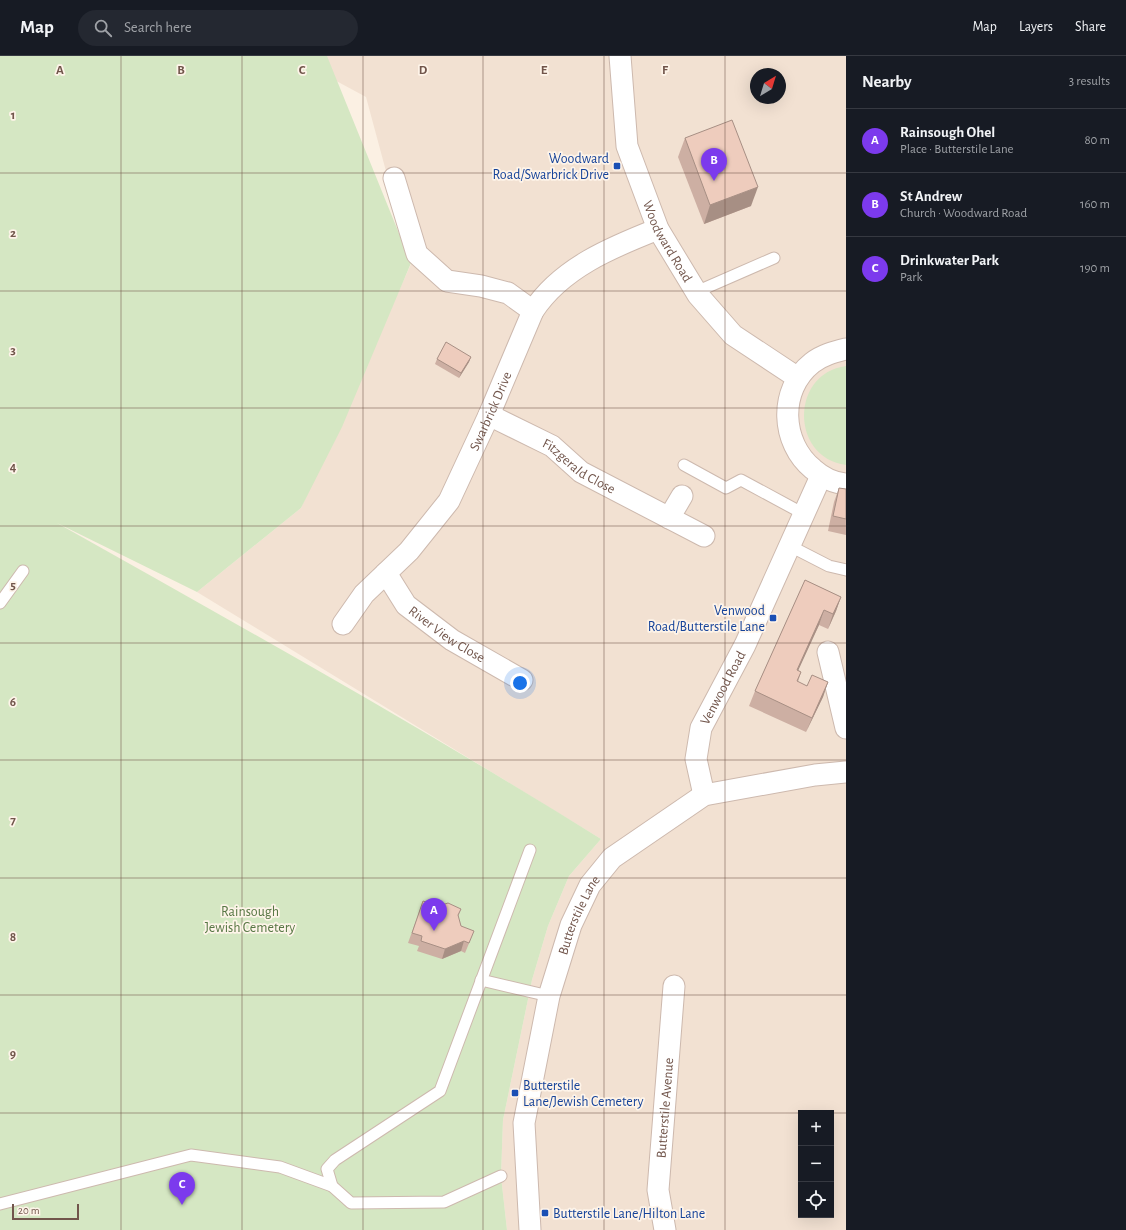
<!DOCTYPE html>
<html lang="en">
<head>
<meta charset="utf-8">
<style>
  :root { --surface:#171b24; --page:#242831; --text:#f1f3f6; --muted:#9ea1a6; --line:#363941; --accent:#7c3aed }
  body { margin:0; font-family:"Alegreya Sans",sans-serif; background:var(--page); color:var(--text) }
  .controls { position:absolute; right:12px; bottom:12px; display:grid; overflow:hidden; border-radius:0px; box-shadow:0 4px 16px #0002 }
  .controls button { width:36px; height:36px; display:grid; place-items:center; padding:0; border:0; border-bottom:1px solid var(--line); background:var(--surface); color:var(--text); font:20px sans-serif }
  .compass { position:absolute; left:750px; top:12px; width:36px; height:36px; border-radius:50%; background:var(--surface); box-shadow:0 4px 16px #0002; rotate:38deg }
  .scale { position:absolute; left:12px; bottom:10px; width:67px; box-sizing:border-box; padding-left:4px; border:2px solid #71554b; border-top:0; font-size:11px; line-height:14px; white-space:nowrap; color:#71554b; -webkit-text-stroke:3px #fef4e9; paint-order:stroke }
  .you { position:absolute; left:520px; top:627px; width:14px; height:14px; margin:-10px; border:3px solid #fff; border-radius:50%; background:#1a73e8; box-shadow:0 0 0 6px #1a73e833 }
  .badge { display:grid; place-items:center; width:26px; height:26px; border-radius:50%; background:var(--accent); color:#fff; font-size:13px; font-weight:700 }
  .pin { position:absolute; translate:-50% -33px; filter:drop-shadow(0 1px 2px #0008) }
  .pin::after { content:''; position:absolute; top:21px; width:14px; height:12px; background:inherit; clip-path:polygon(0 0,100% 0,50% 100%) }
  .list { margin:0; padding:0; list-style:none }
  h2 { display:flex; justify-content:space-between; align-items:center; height:52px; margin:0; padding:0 16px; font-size:17px }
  h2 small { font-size:13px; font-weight:400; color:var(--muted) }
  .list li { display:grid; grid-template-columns:26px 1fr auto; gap:12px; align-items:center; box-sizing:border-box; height:64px; padding:0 16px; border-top:1px solid var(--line) }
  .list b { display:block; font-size:15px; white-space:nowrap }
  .list p { margin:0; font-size:13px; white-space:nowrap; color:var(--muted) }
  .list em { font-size:13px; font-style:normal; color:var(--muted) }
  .icon { flex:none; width:22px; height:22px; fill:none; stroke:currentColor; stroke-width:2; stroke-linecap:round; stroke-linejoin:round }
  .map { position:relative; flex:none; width:846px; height:1174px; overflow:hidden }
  header { display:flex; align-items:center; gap:24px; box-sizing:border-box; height:56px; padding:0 20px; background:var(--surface); border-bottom:1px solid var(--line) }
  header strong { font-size:19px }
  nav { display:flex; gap:22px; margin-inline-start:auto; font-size:14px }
  .search { width:280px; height:36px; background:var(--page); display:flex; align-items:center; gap:10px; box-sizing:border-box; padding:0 14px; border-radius:22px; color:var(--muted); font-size:15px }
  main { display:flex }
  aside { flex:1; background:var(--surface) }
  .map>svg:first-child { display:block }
  .residential { fill:#f2e1d2; fill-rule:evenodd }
  .green { fill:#d5e7c3 }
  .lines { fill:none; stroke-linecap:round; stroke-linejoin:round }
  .service-casing { stroke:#cdb9ae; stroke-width:13 }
  .minor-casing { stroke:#cdb9ae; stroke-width:23 }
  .service { stroke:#fff; stroke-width:11 }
  .minor { stroke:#fff; stroke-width:21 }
  .wall { fill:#cdafa3 }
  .shaded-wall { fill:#a78f84 }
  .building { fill:#eeccbd; stroke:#a78f84 }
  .grid { fill:none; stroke:#71554b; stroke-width:1; stroke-opacity:0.55 }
  .transit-dot { fill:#1a4fb4; stroke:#fef4e9; stroke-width:1.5 }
  .labels { text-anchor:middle; stroke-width:3.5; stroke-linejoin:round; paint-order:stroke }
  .transit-label { font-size:14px; fill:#164399; stroke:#fef4e9; text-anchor:end }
  .street-label { font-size:14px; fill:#71554b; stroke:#fef4e9 }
  .park-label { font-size:14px; fill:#577744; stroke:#fef4e9 }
  .grid-label { font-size:13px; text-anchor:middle; font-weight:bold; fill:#71554b; stroke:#fef4e9; stroke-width:3.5; stroke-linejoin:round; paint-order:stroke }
</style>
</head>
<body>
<header>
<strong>Map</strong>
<div class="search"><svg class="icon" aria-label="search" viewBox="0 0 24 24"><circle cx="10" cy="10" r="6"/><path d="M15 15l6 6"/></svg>Search here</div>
<nav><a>Map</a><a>Layers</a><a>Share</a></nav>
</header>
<main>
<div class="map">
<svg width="846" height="1174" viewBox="0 0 846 1174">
  <rect width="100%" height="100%" fill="#fbf0e3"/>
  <path class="residential" d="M315 0H846V1174H507L501 1120 503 1064 532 924 548 870 569 820 601 783 197 536 301 452 411 208 366 41 316 14ZM756 18H780V42H756ZM801 1057H831V1159H801Z"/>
  <g class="green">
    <path d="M0 0H327L411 207 342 371 301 452 197 536 57 467C240 570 423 672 601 783L569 820 548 870 532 924 503 1064 501 1120 507 1174H0Z"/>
    <path d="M846 310V409C790 402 790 317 846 310Z"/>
  </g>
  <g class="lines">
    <g class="service-casing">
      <g id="service">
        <polyline points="696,236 774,202"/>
        <polyline points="684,409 726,432 741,424 804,458"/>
        <polyline points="790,490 829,510 846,514"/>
        <polyline points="0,547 23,515"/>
        <polyline points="481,924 549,940"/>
        <polyline points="501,1120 444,1146 351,1147 332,1130 327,1113 335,1104 440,1035 530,794"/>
        <polyline points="0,1148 191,1099 280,1111 332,1130"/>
      </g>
    </g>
    <g class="minor-casing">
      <g id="minor">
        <path id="s1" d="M620 0 627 90 658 173 698 239 733 279 798 322"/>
        <polyline points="394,122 417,198 447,225 481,230 508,237 533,255"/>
        <path d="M846 293C834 296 822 299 812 307 778 334 781 387 813 413 822 421 834 427 846 428"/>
        <path id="s2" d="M489 359 552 390 581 416 704 480"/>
        <polyline points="669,462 682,440"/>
        <path id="s3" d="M386 517 406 549 452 584 522 624"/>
        <path id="s4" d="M343 568 364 538 409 495 449 445 489 359 533 255C561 212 612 191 658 173"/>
        <polyline points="828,596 846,672"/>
        <path id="s5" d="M704 739 696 703 701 672 745 589 821 420"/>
        <path id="s6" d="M530 1174 524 1067 549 940 571 869 590 829 612 802 704 739 815 719 846 716"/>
        <path id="s7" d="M665 1174 658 1134 674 930"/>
      </g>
    </g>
    <use href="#service" class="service"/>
    <use href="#minor" class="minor"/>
  </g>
  <g class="wall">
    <polygon points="685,82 751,150 704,168 678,101"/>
    <polygon points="471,301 469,306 459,322 435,308 437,303"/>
    <polygon points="839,432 846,433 846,479 828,475 834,446"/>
    <polygon points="805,524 841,541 836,555 828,573 819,569 798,614 801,616 798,626 807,630 828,626 823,641 806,676 749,650 755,635"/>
    <polygon points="423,845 439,850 461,853 458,861 461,870 470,885 465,897 461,895 442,903 417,895 419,890 408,887"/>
  </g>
  <g class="shaded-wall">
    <polygon points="758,131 751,150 704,168 710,149"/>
    <polygon points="471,301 469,306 459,322 461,317"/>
    <polygon points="841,541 836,555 828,573 833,558"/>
    <polygon points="824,554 819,569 792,628 797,614"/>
    <polygon points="828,626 823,641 806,676 812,662"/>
    <polygon points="464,885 461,895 442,903 445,893"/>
  </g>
  <g class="building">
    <polygon points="732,64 758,131 710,149 685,82"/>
    <polygon points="446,286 471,301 461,317 437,303"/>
    <polygon points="839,432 846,433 846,463 833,460"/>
    <polygon points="805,524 841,541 833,558 824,554 797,614 801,616 797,625 807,630 812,619 828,626 812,662 755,635"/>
    <polygon points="423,845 439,850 448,847 461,853 458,859 461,870 474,875 469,887 464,885 445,893 421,885 422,880 412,877"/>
  </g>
  <path class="grid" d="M121 0V1174M242 0V1174M363 0V1174M483 0V1174M604 0V1174M725 0V1174M0 117H846M0 235H846M0 352H846M0 470H846M0 587H846M0 704H846M0 822H846M0 939H846M0 1057H846"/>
  <g class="transit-dot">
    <rect x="613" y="106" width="8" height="8" rx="2"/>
    <rect x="769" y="558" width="8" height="8" rx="2"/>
    <rect x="511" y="1033" width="8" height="8" rx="2"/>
    <rect x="541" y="1153" width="8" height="8" rx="2"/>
  </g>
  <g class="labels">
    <g class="transit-label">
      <text x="609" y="107">Woodward<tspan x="609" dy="16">Road/Swarbrick Drive</tspan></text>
      <text x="765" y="559">Venwood<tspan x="765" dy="16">Road/Butterstile Lane</tspan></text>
      <text x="523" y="1034" text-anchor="start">Butterstile<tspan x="523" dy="16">Lane/Jewish Cemetery</tspan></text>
      <text x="553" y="1162" text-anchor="start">Butterstile Lane/Hilton Lane</text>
    </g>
    <g class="street-label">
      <text dy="5" stroke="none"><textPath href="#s1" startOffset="194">Woodward Road</textPath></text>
      <text dy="5" stroke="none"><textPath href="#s4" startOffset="262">Swarbrick Drive</textPath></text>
      <text dy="5" stroke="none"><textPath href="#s2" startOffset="104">Fitzgerald Close</textPath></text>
      <text dy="5" stroke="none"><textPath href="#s3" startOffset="88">River View Close</textPath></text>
      <text dy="5" stroke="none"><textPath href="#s5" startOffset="114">Venwood Road</textPath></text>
      <text dy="5" stroke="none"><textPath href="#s6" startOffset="323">Butterstile Lane</textPath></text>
      <text dy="5" stroke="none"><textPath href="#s7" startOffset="123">Butterstile Avenue</textPath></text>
    </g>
    <g class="park-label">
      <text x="250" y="860">Rainsough<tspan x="250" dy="16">Jewish Cemetery</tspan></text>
    </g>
  </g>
  <g class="grid-label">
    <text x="60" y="18">A</text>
    <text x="181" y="18">B</text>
    <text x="302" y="18">C</text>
    <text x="423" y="18">D</text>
    <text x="544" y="18">E</text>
    <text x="665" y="18">F</text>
    <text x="13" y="63">1</text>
    <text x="13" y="181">2</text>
    <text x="13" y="298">3</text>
    <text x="13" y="415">4</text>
    <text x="13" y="533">5</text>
    <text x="13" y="650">6</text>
    <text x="13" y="768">7</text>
    <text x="13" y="885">8</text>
    <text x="13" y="1002">9</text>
  </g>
</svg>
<div class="controls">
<button>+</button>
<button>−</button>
<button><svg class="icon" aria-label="locate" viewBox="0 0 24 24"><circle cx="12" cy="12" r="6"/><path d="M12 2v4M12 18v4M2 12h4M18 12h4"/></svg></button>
</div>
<svg class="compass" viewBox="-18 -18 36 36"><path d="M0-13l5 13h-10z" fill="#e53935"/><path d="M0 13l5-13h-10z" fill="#9ea1a6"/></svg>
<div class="scale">20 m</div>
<div class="you"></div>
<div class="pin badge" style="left:434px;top:875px">A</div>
<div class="pin badge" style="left:714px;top:125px">B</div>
<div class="pin badge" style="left:182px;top:1149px">C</div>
</div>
<aside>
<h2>Nearby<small>3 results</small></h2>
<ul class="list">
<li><span class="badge">A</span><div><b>Rainsough Ohel</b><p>Place · Butterstile Lane</p></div><em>80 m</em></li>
<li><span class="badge">B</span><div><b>St Andrew</b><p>Church · Woodward Road</p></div><em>160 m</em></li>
<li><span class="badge">C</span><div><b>Drinkwater Park</b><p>Park</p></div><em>190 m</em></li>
</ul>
</aside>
</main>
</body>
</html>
